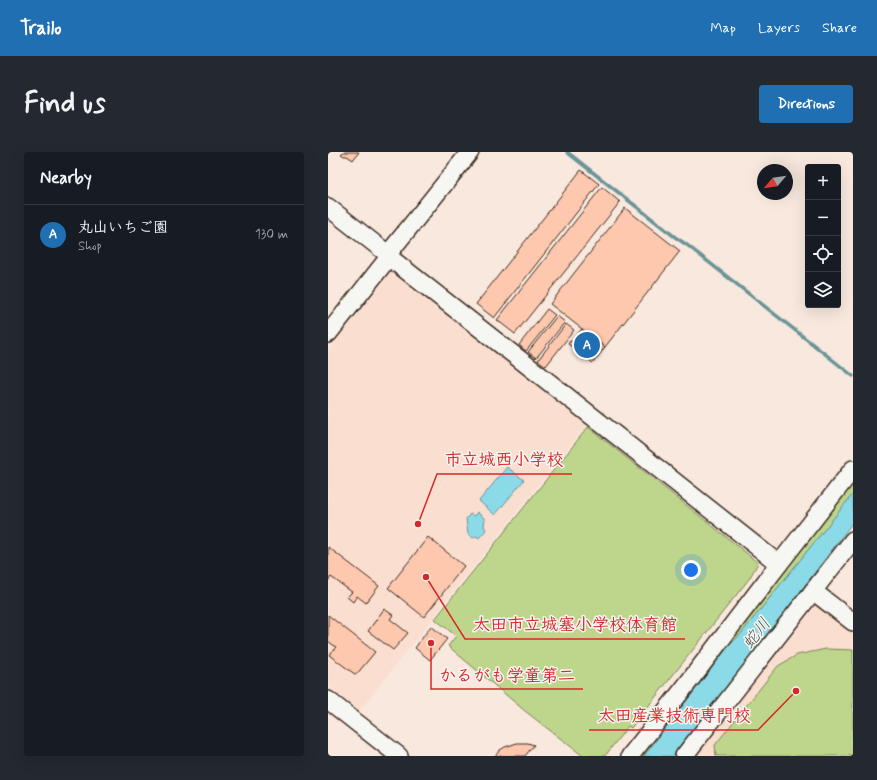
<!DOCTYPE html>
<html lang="en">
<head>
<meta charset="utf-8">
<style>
  :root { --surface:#171b24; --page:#242831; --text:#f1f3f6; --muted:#9ea1a6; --line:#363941; --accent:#1f6fb2 }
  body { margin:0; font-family:Mynerve,"Klee One",sans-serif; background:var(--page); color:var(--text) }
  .controls { position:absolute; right:12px; top:12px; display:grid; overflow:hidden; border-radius:4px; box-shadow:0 4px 16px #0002 }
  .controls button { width:36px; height:36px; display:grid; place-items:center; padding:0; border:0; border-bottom:1px solid var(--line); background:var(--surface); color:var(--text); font:20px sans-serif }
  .compass { position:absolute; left:429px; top:12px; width:36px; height:36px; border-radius:50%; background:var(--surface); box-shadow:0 4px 16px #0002; rotate:241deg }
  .you { position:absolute; left:363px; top:418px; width:14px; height:14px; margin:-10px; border:3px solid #fff; border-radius:50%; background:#1a73e8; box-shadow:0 0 0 6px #1a73e833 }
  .badge { display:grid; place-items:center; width:26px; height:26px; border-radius:50%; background:var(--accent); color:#fff; font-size:13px; font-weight:700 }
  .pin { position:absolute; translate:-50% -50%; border:2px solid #fff; box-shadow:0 1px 4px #0006 }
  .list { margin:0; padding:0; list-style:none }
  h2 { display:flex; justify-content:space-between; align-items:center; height:52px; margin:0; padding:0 16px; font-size:17px }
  h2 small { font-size:13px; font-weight:400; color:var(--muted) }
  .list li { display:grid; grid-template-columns:26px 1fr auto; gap:12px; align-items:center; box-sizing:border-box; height:60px; padding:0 16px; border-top:1px solid var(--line) }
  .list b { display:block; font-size:15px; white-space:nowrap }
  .list p { margin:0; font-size:13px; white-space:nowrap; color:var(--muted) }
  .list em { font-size:13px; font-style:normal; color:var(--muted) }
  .icon { flex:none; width:22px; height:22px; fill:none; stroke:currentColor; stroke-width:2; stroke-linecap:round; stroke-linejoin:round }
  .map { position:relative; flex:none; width:525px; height:604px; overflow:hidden; border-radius:4px }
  header { display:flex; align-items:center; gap:24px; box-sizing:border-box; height:56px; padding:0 20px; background:var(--accent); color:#fff }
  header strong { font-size:19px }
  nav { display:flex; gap:22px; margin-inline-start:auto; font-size:14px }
  .intro { display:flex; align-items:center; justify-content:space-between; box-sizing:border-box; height:96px; padding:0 24px }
  h1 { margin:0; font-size:28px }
  .button { padding:10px 18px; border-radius:4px; background:var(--accent); color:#fff; font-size:14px; font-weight:700 }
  main { display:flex; gap:24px; padding:0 24px }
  aside { flex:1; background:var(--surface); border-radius:4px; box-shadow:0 4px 16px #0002 }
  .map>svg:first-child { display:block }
  .built { fill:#faded0 }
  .green { fill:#bed68c; stroke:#7c8055 }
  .water { fill:#8bdae8; stroke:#6b9497 }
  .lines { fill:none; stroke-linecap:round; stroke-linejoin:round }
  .stream { stroke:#6b9497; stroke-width:3.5 }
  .building { fill:#fdc8ae; stroke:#3b2a1e }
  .minor-casing { stroke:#3b2a1e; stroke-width:20 }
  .minor { stroke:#f6f6f2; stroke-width:17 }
  .labels { text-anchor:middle; stroke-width:3; stroke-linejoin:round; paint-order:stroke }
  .water-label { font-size:17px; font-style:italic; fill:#4f5650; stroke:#f6f6f2 }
  .leader { fill:none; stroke:#d62828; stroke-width:1.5 }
  .callout-dot { fill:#d62828; stroke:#f6f6f2; stroke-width:1.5 }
  .callout-label { font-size:17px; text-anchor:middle; font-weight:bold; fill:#d62828; stroke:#f6f6f2; stroke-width:3; stroke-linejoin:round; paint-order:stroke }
</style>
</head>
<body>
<header>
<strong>Trailo</strong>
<nav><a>Map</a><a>Layers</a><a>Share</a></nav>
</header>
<div class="intro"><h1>Find us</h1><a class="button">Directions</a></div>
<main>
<aside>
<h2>Nearby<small></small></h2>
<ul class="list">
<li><span class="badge">A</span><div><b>丸山いちご園</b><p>Shop</p></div><em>130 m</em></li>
</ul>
</aside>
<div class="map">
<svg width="525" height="604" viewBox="0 0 525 604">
  <rect width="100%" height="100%" fill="#f8e8de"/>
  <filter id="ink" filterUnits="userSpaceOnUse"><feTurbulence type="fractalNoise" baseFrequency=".025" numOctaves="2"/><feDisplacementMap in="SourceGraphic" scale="8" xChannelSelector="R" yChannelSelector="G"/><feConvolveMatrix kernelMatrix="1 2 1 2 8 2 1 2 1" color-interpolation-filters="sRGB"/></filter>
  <g filter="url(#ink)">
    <g class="built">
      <polygon points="68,119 260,271 31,559 0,534 0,199 63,120"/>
      <polygon points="487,445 525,474 525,604 360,604"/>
    </g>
    <g class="green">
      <polygon points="260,275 417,400 430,411 421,427 303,576 300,574 277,604 255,604 197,559 120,494 128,484 107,467"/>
      <polygon points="525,328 525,342 412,483 400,495 316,604 306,604"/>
      <polygon points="498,497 525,498 525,604 388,604 387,593 450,514 469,503"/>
    </g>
    <g class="water">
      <polygon points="179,315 196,328 167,363 151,349"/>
      <polygon points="525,342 525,370 429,497 421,512 346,604 316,604 400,495 412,483"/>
      <polygon points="149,360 157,367 156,374 158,378 151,386 148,384 145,386 140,382 138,367 142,362 146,364"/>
    </g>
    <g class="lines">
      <polyline class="stream" points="239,0 347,85 359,93 525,224"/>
    </g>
    <g class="building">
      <polygon points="15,0 31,0 25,8 19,4 16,4 13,2"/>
      <polygon points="253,18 271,32 166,166 148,152"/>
      <polygon points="274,35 292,50 187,182 169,168"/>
      <polygon points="297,56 352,99 277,195 222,152"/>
      <polygon points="219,157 227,163 198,199 191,193"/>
      <polygon points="229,164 237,170 208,206 200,200"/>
      <polygon points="238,172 246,178 218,214 210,208"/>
      <polygon points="254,177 277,195 265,211 240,192 242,189 244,190"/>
      <polygon points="100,385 136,414 96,465 60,436"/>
      <polygon points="0,395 51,434 38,451 29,444 25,450 19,445 24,440 3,425 0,429"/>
      <polygon points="56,457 65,463 62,467 80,481 65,498 40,479"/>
      <polygon points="0,463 47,500 28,523 1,503 8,495 0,489"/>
      <polygon points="103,474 119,487 102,508 87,496"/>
      <polygon points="189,591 200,591 206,593 197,604 167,604 172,598 177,595"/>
    </g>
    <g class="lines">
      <g class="minor-casing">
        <g id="minor">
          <polyline points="0,55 56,99 66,109 227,235 451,412"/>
          <polyline points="0,182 61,105 64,97 142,0"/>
          <polyline points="485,439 525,470"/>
          <polyline points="0,548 71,604"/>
          <polyline points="302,604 356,536 451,412 525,317"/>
          <polyline points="356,604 525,388"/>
        </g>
      </g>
      <use href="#minor" class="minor"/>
    </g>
  </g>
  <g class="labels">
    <g class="water-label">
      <text transform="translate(428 481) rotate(-52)" y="6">蛇川</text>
    </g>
  </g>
  <path class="leader" d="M90 372L109 322H244M98 425L137 487H357M103 491L103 537H255M468 539L430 578H261"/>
  <g class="callout-dot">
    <circle cx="90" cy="372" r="4"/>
    <circle cx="98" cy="425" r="4"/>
    <circle cx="103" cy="491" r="4"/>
    <circle cx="468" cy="539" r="4"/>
  </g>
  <g class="callout-label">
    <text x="176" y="313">市立城西小学校</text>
    <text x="247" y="478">太田市立城塞小学校体育館</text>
    <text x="179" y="529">かるがも学童第二</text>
    <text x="346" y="569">太田産業技術専門校</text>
  </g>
</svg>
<div class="controls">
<button>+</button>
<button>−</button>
<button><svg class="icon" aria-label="locate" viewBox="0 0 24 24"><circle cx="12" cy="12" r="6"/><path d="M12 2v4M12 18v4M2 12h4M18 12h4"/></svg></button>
<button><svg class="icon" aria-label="layers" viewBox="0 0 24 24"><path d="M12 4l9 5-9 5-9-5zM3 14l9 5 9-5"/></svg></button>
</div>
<svg class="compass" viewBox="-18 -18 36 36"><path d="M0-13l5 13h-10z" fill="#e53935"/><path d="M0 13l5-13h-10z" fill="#9ea1a6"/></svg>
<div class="you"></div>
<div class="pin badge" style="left:259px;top:193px">A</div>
</div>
</main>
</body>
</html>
